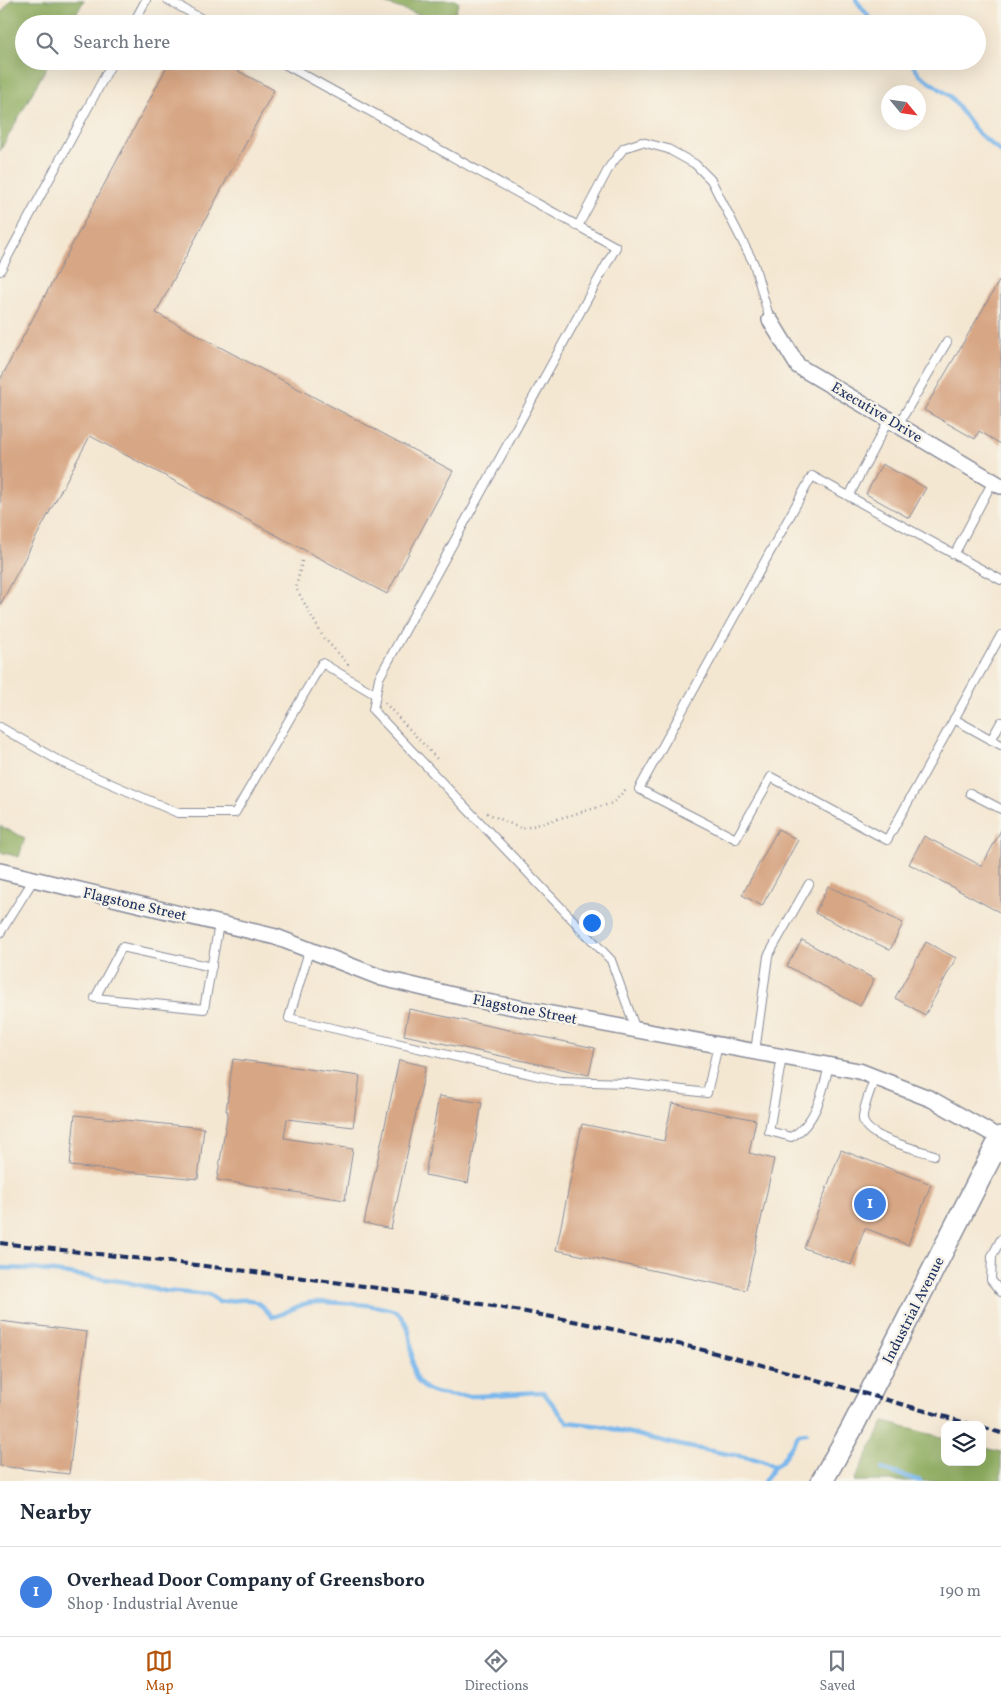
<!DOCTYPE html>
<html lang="en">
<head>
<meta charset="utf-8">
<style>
  :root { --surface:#fff; --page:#f6f6f7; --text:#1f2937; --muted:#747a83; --line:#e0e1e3; --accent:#b45309 }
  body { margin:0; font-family:Vollkorn,serif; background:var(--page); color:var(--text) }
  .controls { position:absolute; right:15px; bottom:15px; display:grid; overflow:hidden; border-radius:10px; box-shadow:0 5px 20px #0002 }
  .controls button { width:45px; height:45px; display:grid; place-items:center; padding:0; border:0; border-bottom:1px solid var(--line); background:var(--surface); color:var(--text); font:25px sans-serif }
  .compass { position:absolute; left:881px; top:85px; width:45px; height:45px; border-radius:50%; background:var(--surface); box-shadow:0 5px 20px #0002; rotate:119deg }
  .you { position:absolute; left:591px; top:922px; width:18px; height:18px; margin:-12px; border:4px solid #fff; border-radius:50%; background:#1a73e8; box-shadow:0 0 0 8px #1a73e833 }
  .badge { display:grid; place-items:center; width:32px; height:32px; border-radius:50%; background:var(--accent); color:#fff; font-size:16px; font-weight:700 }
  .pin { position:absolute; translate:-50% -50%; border:2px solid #fff; box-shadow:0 1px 5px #0006 }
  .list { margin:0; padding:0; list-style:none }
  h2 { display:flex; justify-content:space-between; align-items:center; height:65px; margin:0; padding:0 20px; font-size:21px }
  h2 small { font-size:16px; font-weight:400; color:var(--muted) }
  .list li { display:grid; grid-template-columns:32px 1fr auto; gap:15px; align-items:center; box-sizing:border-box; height:90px; padding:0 20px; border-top:1px solid var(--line) }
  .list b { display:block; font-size:19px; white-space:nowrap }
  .list p { margin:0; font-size:16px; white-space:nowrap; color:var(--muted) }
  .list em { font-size:16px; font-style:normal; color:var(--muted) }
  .icon { flex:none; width:28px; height:28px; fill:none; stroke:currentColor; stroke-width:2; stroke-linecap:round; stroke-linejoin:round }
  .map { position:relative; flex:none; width:1001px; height:1481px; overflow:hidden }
  .search { position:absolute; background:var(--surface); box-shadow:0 5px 20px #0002; left:15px; right:15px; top:15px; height:55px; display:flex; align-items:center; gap:12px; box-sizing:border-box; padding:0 18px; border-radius:28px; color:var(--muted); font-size:19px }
  .sheet { height:155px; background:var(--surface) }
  nav { display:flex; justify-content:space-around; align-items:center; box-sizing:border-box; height:70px; border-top:1px solid var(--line); background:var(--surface); font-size:14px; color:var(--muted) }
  nav a { display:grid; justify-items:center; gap:2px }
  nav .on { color:var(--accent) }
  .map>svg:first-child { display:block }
  .forest { fill:#8dac5f; stroke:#546e5e }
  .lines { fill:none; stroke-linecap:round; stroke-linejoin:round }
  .stream { stroke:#79b7ec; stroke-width:4.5 }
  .building { fill:#d7a684 }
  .service-casing { stroke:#888b98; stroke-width:10 }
  .minor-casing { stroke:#888b98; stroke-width:18 }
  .secondary-casing { stroke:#888b98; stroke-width:24 }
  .path { stroke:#888b98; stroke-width:2.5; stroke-dasharray:1 4; stroke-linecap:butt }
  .service { stroke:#fff; stroke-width:8 }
  .minor { stroke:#fff; stroke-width:15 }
  .secondary { stroke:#fff; stroke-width:21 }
  .rail { stroke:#1b2f5e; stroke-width:4; stroke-dasharray:8 4; stroke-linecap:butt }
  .labels { text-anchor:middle; stroke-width:5; stroke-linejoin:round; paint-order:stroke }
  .street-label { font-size:15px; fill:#1b2f5e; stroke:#f7f3e8 }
</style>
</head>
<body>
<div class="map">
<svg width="1001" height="1481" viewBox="0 0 1001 1481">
  <rect width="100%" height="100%" fill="#f7f3e8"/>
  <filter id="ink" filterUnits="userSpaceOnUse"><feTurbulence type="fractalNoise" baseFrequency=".02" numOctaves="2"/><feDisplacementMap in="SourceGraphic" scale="10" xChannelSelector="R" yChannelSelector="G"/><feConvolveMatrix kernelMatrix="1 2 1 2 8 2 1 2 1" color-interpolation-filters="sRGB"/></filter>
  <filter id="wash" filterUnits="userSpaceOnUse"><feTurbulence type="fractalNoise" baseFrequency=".0096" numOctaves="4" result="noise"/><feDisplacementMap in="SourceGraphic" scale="20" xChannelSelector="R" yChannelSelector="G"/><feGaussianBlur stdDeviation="1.12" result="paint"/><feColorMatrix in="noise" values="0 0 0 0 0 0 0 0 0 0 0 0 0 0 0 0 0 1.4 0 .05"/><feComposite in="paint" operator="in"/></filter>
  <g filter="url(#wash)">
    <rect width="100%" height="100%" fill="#f4e7d2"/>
    <g class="forest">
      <polygon points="11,0 84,0 71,24 24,24 24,61 50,61 0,151 0,14"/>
      <polygon points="375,0 455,0 459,2 451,24 446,24"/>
      <polygon points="0,826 25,838 19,857 0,852"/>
      <polygon points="884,1422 945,1438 945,1462 982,1462 982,1447 1001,1452 1001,1481 854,1481"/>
    </g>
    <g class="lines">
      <g class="stream">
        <polyline points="856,0 874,24"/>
        <polyline points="910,61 920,75 950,96 977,132 1001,152"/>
        <path d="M0 1268 32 1269 126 1282 164 1291 210 1295 219 1302C247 1300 253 1293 272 1317 285 1314 295 1306 308 1303 321 1300 383 1305 395 1311 403 1315 409 1328 410 1337 414 1355 408 1377 426 1389 448 1403 515 1392 543 1392L567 1422 601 1426 683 1446 756 1459 775 1466 781 1462 799 1434 806 1433"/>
        <polyline points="882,1469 920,1481"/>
        <polyline points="764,1481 775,1466"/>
      </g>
    </g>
    <g id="blocks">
      <g class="building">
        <polygon points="170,61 219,61 274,90 156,313 453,471 387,594 90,436 0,605 0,380"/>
        <polygon points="1001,278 1001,444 979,431 975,439 924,410"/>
        <polygon points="882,464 926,488 909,518 866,494"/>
        <polygon points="778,829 798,840 762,906 742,895"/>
        <polygon points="1001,830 1001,913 909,864 924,836 982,866"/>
        <polygon points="828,886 903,923 890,950 815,913"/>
        <polygon points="802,940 874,979 860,1006 787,966"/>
        <polygon points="926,942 956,958 925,1015 895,998"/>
        <polygon points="409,1009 595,1048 589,1075 404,1035"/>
        <polygon points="233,1059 360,1076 353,1127 287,1119 284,1138 353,1149 345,1200 217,1180 228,1111 226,1111"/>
        <polygon points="399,1060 426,1066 391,1229 364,1223"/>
        <polygon points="439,1096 482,1103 468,1183 425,1175"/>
        <polygon points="672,1103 756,1120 749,1153 774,1159 746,1290 556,1250 582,1124 664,1141"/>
        <polygon points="75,1115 204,1128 198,1179 70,1166"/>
        <polygon points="841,1150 931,1184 908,1245 865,1228 851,1265 804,1248"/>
        <polygon points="0,1321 87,1332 69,1474 0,1466"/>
      </g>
    </g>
  </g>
  <g filter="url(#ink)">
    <use href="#blocks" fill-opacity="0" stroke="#888b98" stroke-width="1"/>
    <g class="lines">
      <g class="service-casing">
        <g id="service">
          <polyline points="168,0 211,24"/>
          <polyline points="133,24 146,0"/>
          <polyline points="279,61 616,247 379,678 373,710 611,960 636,1030"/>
          <polyline points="578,226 610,166 624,148 642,142 668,149 695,164 711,180 754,264 770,320"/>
          <polyline points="0,271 113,61"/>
          <polyline points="898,425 947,342"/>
          <polyline points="849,496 889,419"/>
          <polyline points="955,553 993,481"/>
          <polyline points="1001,580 812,476 639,789 736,839 771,777 887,840 1001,635"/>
          <polyline points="954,719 1001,745"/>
          <polyline points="0,727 61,762 178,813 235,813 322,663 376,695"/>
          <polyline points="991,740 1001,722"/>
          <polyline points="970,793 1001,809"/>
          <polyline points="0,933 34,879"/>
          <polyline points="309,951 289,1018 560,1081 626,1083 707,1093 718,1045"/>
          <polyline points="212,967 122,947 95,998 204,1009 219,924"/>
          <polyline points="755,1052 768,956 809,884"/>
          <path d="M782 1057 769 1131 791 1137C816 1124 823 1091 829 1065"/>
          <path d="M875 1077C872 1086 862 1110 863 1119 865 1138 917 1149 934 1155"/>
          <polyline points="1001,1239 992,1256 991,1280 1001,1292"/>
        </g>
      </g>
      <g class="minor-casing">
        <g id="minor">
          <polyline points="770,320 798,366 1001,486"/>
          <polyline points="0,871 276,937 382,978 465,998 859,1071 931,1099 1000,1138"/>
        </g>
      </g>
      <g class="secondary-casing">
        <polyline id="secondary" points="822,1481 851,1430 1001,1137"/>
      </g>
      <g class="path">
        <polyline points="302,561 296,588 323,637 350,666"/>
        <polyline points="385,703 439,761"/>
        <polyline points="487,813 522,829 613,803 627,788"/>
      </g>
      <use href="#service" class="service"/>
      <use href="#minor" class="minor"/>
      <use href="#secondary" class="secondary"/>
      <g class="rail">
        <path d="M0 1243C201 1266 404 1285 602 1327 728 1353 850 1389 973 1425"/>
        <polyline points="982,1427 1001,1433"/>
      </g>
    </g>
  </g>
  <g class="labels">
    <g class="street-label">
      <text transform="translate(877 412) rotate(31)" y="5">Executive Drive</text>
      <text transform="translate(135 904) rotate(13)" y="5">Flagstone Street</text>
      <text transform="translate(525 1009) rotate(11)" y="5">Flagstone Street</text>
      <text transform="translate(913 1310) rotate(-63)" y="5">Industrial Avenue</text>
    </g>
  </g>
</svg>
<div class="controls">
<button><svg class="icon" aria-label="layers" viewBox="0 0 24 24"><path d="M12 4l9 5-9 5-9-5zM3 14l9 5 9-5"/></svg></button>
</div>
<svg class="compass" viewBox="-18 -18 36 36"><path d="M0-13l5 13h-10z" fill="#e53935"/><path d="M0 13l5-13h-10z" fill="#747a83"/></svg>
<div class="you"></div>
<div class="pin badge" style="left:870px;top:1204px;background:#3f7fe0">1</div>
<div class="search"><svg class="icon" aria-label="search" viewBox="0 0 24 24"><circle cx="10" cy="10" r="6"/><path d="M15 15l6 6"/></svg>Search here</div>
</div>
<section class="sheet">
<h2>Nearby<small></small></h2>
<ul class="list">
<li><span class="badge" style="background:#3f7fe0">1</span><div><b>Overhead Door Company of Greensboro</b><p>Shop · Industrial Avenue</p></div><em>190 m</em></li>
</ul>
</section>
<nav>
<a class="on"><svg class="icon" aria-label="map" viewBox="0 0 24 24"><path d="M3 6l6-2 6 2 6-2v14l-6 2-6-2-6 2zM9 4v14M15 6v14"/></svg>Map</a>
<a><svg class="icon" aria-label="directions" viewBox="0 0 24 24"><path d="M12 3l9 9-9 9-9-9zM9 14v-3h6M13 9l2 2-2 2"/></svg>Directions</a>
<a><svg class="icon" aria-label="saved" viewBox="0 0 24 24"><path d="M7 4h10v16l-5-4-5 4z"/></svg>Saved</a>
</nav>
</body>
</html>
